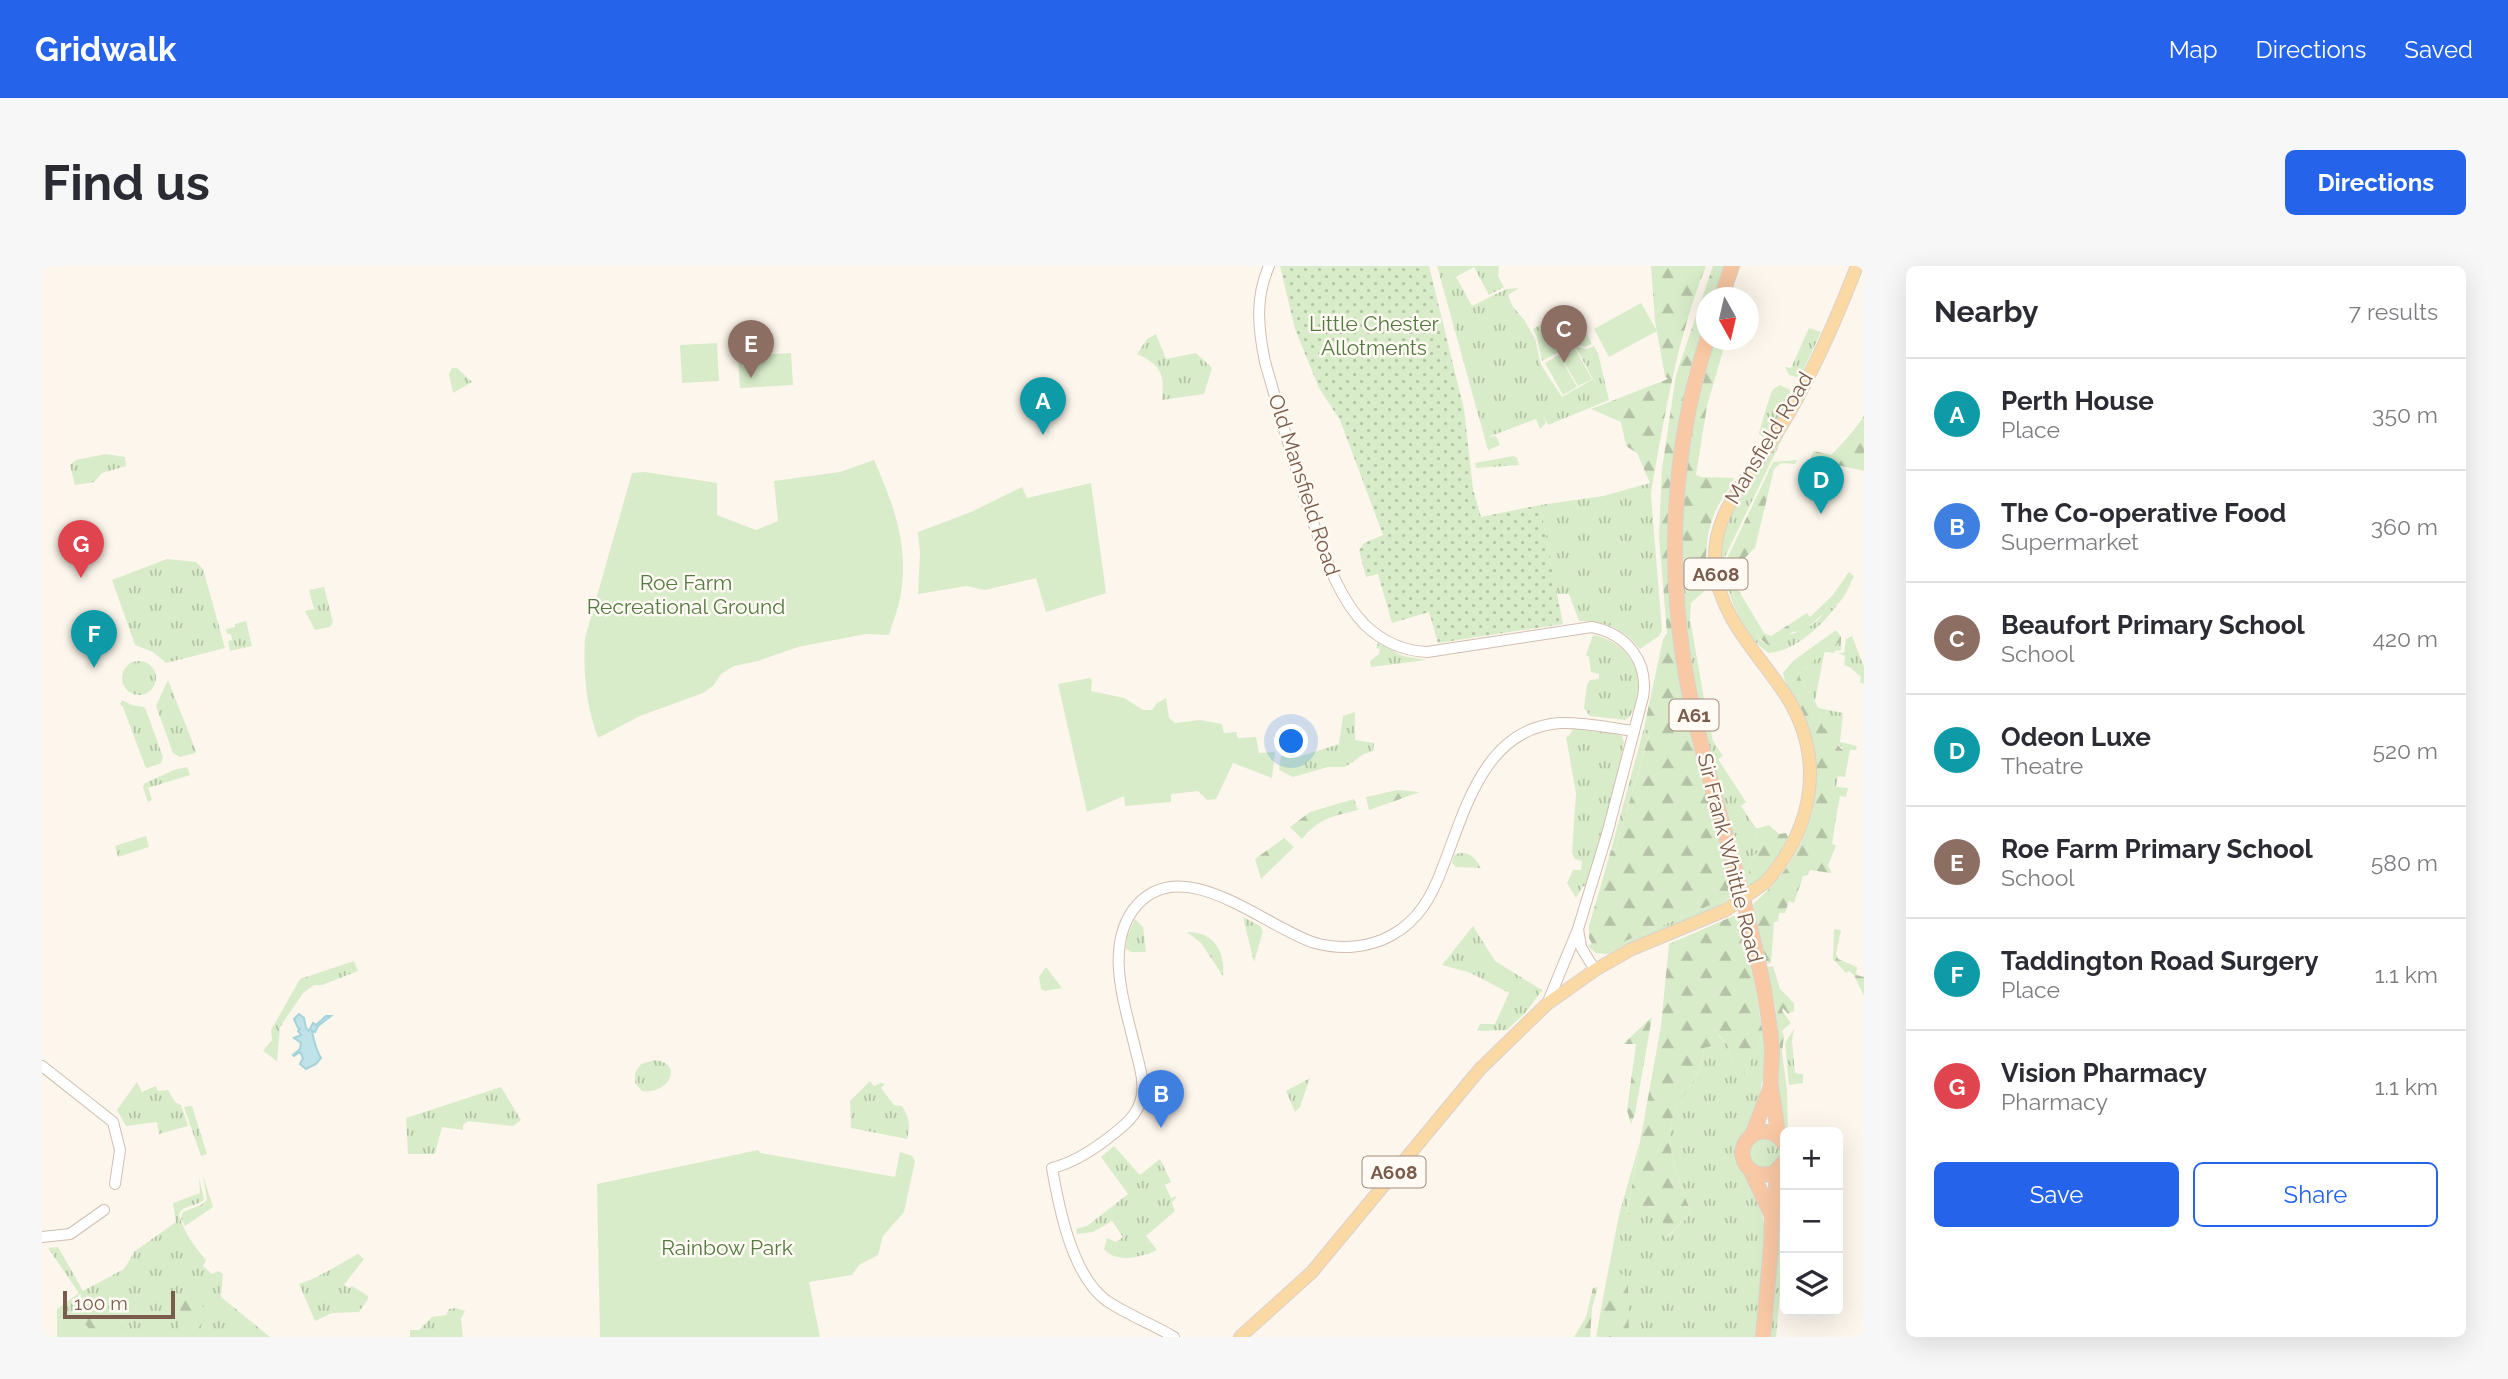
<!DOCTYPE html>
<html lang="en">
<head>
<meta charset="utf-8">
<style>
  :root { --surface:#fff; --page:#f7f7f7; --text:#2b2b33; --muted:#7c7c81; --line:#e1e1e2; --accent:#2563eb }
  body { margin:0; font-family:Raleway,sans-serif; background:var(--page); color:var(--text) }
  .controls { position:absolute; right:21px; bottom:21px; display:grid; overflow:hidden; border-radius:10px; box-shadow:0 7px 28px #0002 }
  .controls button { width:63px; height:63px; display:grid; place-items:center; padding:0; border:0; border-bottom:2px solid var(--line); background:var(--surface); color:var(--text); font:35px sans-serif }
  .compass { position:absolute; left:1654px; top:21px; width:63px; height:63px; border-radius:50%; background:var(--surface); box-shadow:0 7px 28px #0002; rotate:172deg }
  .scale { position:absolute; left:21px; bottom:18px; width:112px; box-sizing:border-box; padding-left:7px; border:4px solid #7a5c4d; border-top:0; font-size:19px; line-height:24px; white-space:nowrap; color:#7a5c4d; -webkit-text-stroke:5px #fffaf3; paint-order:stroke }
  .you { position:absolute; left:1250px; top:476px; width:24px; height:24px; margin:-18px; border:5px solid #fff; border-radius:50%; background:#1a73e8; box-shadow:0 0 0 10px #1a73e833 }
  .badge { display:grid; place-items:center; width:46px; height:46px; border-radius:50%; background:var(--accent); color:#fff; font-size:23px; font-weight:700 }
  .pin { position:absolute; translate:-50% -58px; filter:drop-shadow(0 2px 4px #0008) }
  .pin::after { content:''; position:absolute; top:37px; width:24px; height:21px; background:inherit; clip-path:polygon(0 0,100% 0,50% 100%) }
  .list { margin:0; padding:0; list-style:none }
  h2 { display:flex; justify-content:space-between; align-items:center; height:91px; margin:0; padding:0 28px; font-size:30px }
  h2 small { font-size:23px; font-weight:400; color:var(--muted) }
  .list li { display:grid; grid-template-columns:46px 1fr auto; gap:21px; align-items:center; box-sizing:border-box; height:112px; padding:0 28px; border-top:2px solid var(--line) }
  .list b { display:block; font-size:26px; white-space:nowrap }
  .list p { margin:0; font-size:23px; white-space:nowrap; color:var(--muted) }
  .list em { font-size:23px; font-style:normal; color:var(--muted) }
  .actions { display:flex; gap:14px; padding:21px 28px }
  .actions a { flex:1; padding:16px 0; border:2px solid var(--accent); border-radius:10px; text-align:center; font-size:24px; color:var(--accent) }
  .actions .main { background:var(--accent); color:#fff }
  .icon { flex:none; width:38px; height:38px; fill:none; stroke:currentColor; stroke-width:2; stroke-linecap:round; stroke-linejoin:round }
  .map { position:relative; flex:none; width:1822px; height:1071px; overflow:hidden; border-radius:10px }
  header { display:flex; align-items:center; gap:42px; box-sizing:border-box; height:98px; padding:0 35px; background:var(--accent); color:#fff }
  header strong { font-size:33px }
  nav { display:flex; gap:38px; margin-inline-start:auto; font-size:24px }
  .intro { display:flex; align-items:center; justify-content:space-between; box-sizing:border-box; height:168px; padding:0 42px }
  h1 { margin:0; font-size:49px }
  .button { padding:18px 32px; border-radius:10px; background:var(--accent); color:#fff; font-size:24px; font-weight:700 }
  main { display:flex; gap:42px; padding:0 42px }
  aside { flex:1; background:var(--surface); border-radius:10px; box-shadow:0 7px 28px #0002 }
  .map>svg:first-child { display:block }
  .grass { fill:url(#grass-tufts) }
  .forest { fill:url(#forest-firs) }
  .park { fill:#d8ecc9 }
  .garden { fill:url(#garden-dots) }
  .water { fill:#bfe3e8; stroke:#a5d3da; stroke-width:2 }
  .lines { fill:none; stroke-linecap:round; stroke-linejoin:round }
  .tertiary-casing { stroke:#d1beb0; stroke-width:12 }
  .primary-casing { stroke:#dad1cd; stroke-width:14 }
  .trunk-casing { stroke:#dad1cd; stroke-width:16 }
  .tertiary { stroke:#fff; stroke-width:10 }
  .primary { stroke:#fbd9a5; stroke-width:12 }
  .trunk { stroke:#f9c8a4; stroke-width:14 }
  .primary-bridge-casing { stroke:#dad1cd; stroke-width:14; stroke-linecap:butt }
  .primary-bridge { stroke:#fbd9a5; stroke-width:12 }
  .labels { text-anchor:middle; stroke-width:5; stroke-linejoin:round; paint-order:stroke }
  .shield { fill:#fffaf3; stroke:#a28b7f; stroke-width:2 }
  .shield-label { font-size:19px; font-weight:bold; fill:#7a5c4d }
  .park-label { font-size:21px; fill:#537a41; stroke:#fffaf3 }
  .street-label { font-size:21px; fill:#7a5c4d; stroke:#fffaf3 }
</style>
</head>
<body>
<header>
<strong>Gridwalk</strong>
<nav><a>Map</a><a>Directions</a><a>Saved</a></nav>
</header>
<div class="intro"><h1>Find us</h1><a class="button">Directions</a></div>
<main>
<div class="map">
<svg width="1822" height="1071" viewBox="0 0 1822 1071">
  <defs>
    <pattern id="grass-tufts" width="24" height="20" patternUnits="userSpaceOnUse" patternTransform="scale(1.75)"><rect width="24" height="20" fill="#d8ecc9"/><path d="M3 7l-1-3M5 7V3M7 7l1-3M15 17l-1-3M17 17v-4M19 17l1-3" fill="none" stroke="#b4c2a5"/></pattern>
    <pattern id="forest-firs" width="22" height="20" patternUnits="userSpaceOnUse" patternTransform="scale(1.75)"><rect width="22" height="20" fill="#d8ecc9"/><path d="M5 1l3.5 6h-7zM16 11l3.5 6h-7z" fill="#b4c2a5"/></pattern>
    <pattern id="garden-dots" width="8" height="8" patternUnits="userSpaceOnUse" patternTransform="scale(1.75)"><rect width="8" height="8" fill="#d8ecc9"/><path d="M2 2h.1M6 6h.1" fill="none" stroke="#b4c2a5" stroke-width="1.8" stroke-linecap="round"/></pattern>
  </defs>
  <rect width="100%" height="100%" fill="#fdf6ec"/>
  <g class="grass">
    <polygon points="1395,0 1457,0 1456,10 1462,21 1447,29 1432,1 1414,11 1430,40 1464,23 1477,22 1466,29 1471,41 1483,55 1493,73 1499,99 1520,131 1551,113 1533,80 1545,83 1552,80 1556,87 1567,134 1506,159 1502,150 1504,157 1498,163 1494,153 1446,171 1454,170 1458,179 1446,184"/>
    <polygon points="1530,47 1534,47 1550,78 1543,81 1532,78 1500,95 1495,71 1491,63 1502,57 1504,60"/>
    <polygon points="1767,62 1779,66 1760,107 1755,111 1747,109 1743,101 1749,102"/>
    <path d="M1114 68 1124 93 1154 87 1170 102 1162 128 1120 134C1123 108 1119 99 1095 88L1105 73Z"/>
    <polygon points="410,102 415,102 430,116 411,127 407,108"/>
    <path d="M1738 119 1748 124 1749 133 1726 170 1722 171 1717 168C1717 166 1728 130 1729 127 1731 122 1734 122 1738 119Z"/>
    <polygon points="1744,165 1679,299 1680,270 1690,243"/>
    <polygon points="64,188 83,191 84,200 60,207 52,216 33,219 28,199 34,194"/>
    <polygon points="1471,190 1475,192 1477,199 1434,202 1433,197"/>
    <path d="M1608 217 1620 365 1617 370 1598 383C1581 362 1564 355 1537 355L1527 328H1515L1498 239 1561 230Z"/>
    <path d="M1641 251 1642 299 1663 318 1664 289 1667 321 1649 337 1648 353 1664 444 1671 475 1681 490 1676 493 1704 536 1699 540 1714 562H1717L1714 569 1720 579C1711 596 1704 591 1708 615L1713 617 1705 620C1679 543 1657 461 1645 380 1639 337 1640 293 1641 251Z"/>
    <polygon points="125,293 154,296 161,303 183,382 124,397 111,386 93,379 70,314"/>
    <path d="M1682 299C1684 323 1706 358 1721 377 1743 369 1778 365 1785 339L1789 342 1795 339C1780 359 1754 385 1727 387 1703 373 1682 325 1682 299Z"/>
    <polygon points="282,321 291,356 288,361 273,364 263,345 272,343 267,324"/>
    <polygon points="204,355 210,380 188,385 186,375 190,374 189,368 185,368 184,363 193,361 193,358"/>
    <path d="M1551 369C1583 375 1603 402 1594 435 1592 443 1590 449 1584 454L1548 450 1542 442 1545 418 1548 414 1557 413V408L1549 406 1547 391 1544 389Z"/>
    <polygon points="1810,370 1822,401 1822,418 1818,416 1819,411 1809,402 1802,399 1803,390 1796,387 1802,387 1804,373"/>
    <polygon points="1799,376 1799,384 1793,385 1792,387 1783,386 1782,388 1773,435 1776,442 1801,447 1798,476 1815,480 1814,484 1808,484 1803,511 1796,510 1794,521 1806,522 1804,531 1798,530 1795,546 1792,529 1791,508 1803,497 1800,481 1795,478 1795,472 1781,461 1771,432 1756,409 1783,384"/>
    <polygon points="1336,377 1361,390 1385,394 1329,401 1328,395 1337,388 1338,383 1334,382"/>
    <circle cx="97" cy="412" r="17"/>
    <polygon points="126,414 154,485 153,487 138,491 131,487 114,440"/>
    <polygon points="80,434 90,439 102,441 104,444 121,491 119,497 105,502 103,500 81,441 78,438"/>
    <polygon points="1313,446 1313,474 1332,477 1331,485 1322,488 1303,501 1286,501 1251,511 1237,504 1239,490 1256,491 1297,478 1301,450"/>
    <polygon points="1602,462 1608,465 1573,585 1569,584"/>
    <polygon points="1531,463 1576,468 1580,470 1582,477 1576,505 1578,506 1545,620 1541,620 1534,632 1525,617 1531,604 1539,604 1540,595 1533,593 1530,587 1534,527 1524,471 1527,470"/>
    <polygon points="145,501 148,509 106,522 110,534 106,536 101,521 103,517 132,504"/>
    <polygon points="104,570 107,581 76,591 73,580"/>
    <path d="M1417 587C1429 586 1433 592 1439 602L1414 601 1410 597 1412 590Z"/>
    <polygon points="1692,629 1677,640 1567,688 1554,687 1546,680 1550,678 1562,684"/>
    <polygon points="1201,651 1218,660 1221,665 1212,696"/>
    <polygon points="1093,653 1101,661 1104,686 1089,686 1084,683 1085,671"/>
    <polygon points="1431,660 1453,695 1500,724 1484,746 1465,764 1435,765 1438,758 1453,758 1467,727 1429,707 1400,699"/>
    <path d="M1145 666C1171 665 1184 686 1181 710L1159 677Z"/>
    <polygon points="312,695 316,705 280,719 272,719 261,727 238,761 235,795 221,785 230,774 229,764 258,713"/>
    <polygon points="1004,701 1020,722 1003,725 999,723 997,711"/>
    <polygon points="1752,763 1750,775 1753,807 1761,808 1761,817 1747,819 1743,777"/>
    <path d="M1721 768C1724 800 1721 826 1709 856 1705 864 1698 871 1695 880L1701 905 1715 929 1723 960 1715 1071H1587L1582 1008 1564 1016 1577 949 1598 875 1585 947 1621 950 1624 973 1649 947C1638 915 1617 873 1635 841 1649 817 1658 812 1662 782L1676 769 1686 779 1693 808H1703Z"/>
    <polygon points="1737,780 1740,786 1745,824 1746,866 1743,867 1737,848"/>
    <path d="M613 794C643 798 626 829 600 825L593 817V807L599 798Z"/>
    <polygon points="1268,812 1258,841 1253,846 1244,825"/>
    <path d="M828 815 832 820 839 817 843 818 839 822 852 839 860 840C867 851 869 860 865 873L809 862 808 835Z"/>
    <polygon points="95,816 100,826 114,820 116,825 126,824 133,836 139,839 146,860 117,868 115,856 84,860 75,844"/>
    <polygon points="459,821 479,854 471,860 426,855 421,859 421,864 400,861 393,888 366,888 364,852"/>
    <polygon points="150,840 165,888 159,890 142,841"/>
    <circle cx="1722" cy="887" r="16"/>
    <path d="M1072 880 1098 909 1118 893 1129 916 1123 919 1129 932 1135 930 1130 937 1133 945 1104 970 1115 984C1099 991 1075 998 1062 983L1065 972 1074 976 1081 971 1070 955 1051 966 1035 968 1034 963 1045 960 1086 928 1059 891Z"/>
    <polygon points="161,909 171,941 143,960 139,952 141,946 159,939 165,934"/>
    <path d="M157 911 162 933C155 941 142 938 137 948 141 965 152 980 164 994L161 1000 170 1008 176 1005 181 1008 179 1031 228 1071H15V1043L37 1027 6 982 16 981 41 1025 82 1003 93 985 134 956 131 937 158 927Z"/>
    <polygon points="1740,921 1739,956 1743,971 1734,1071 1727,1071 1737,923"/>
    <polygon points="316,988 322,993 302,1019 307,1022 310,1020 326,1030 326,1033 317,1046 290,1047 273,1055 257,1018 273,1012"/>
    <polygon points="414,1042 423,1045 419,1053 421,1071 368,1071 368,1064 377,1064 390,1051 404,1049 407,1043"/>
  </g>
  <g class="forest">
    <path d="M1609 0H1664C1634 75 1622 153 1608 233V217L1595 187 1584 180 1579 156 1549 143 1626 113 1623 110 1613 55Z"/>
    <polygon points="1671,0 1684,0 1673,31 1664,32 1664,55 1646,109 1638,154 1628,331 1631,372 1648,462 1692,629 1562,684 1551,680 1547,672 1547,660 1569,584 1573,585 1608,466 1602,462 1621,373 1625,367 1617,271 1620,203 1634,109"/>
    <path d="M1672 74H1684L1665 140 1654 209 1659 211 1692 212C1688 224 1678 234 1673 246 1663 268 1664 294 1663 318L1652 329 1646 330 1644 329C1641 293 1639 257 1642 221 1647 171 1659 122 1672 74Z"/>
    <path d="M1822 150V205L1768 193 1772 185 1789 189C1802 176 1812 165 1822 150Z"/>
    <path d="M1755 194 1753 198 1739 197 1732 203 1713 282C1710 284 1708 287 1705 290 1697 298 1687 295 1688 310L1722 367 1729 370 1765 347 1768 351 1790 330 1807 306 1812 310C1806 322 1802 336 1789 342L1784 340 1783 346 1762 365 1750 366 1739 377 1729 380C1710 374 1684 318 1682 299L1731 196Z"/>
    <path d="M1794 364 1799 371V376L1783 384 1756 409 1771 432 1781 461 1795 472V478L1805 489 1803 497 1791 509 1792 529 1795 546 1790 578 1794 579 1786 600 1789 605V607L1768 604 1766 609 1761 610 1752 637 1747 635 1743 647H1737L1736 655 1732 656 1729 697 1724 698 1711 638C1765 593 1790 524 1764 455 1758 439 1744 424 1741 407L1751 395Z"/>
    <polygon points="1355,524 1378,526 1327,544 1324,531"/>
    <path d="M1312 533 1316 544C1291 550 1276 553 1260 573L1248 561 1268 546Z"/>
    <path d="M1727 559 1737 568 1744 567 1746 571 1731 599 1713 617 1708 615C1704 591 1711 597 1720 579L1714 569 1717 562Z"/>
    <polygon points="1242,572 1252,581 1219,613 1213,593"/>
    <path d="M1696 648 1705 672 1721 768 1703 808 1693 809 1686 779 1677 769 1673 779 1662 782C1658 811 1649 817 1635 841 1617 874 1638 915 1649 947L1623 973 1620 950 1585 948 1619 760 1627 678Z"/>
    <polygon points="1792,663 1799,664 1794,688 1796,693 1815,701 1814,709 1822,711 1822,730 1812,709 1807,705 1804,707 1791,693"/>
    <polygon points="1731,700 1738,723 1752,737 1752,745 1746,748 1741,742 1740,745 1749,757 1740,765 1742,770 1740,786 1737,780 1734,743 1725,701"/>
    <polygon points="1610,751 1593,848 1589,858 1585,844 1594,778 1581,778"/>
    <polygon points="1582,1007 1586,1021 1587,1071 1554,1071 1564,1016"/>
    <polygon points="1556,1021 1550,1042 1548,1071 1532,1071 1544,1051 1551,1022"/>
    <path d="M142 1030 158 1034 161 1041V1050L157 1071H145L136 1060C139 1049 137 1038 142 1030Z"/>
    <path d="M50 1032 59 1039 64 1049 93 1071C67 1071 51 1071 37 1051L44 1034Z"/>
  </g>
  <g class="park">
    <polygon points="1599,37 1615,65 1567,91 1552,63"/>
    <polygon points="675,77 677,115 640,117 638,79"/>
    <polygon points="1532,81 1550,113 1536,120 1518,89"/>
    <polygon points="749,87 751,119 698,122 696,90"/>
    <polygon points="1517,89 1535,121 1521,129 1503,97"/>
    <path d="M832 194C851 237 867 279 859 327 857 341 851 356 847 369L824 368 756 381 716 395 692 400 679 408 671 420 661 427 598 450 556 472C544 439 541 407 543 372L590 207 603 206 675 217V249L714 264 736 255 732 215 798 206Z"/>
    <polygon points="1049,217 1064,327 1004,346 994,312 943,324 924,320 876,328 878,287 876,266 929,246 980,221 985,232"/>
    <polygon points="1048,412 1050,414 1049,425 1082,432 1101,444 1110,444 1114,438 1124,432 1127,452 1133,457 1158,454 1180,458 1182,467 1194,466 1196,472 1214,471 1217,487 1233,486 1230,512 1191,497 1174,533 1165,534 1156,525 1129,528 1129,536 1083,540 1082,530 1045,546 1016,418"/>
    <polygon points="716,884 719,887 853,911 858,886 870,890 873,895 862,946 841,970 836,989 817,999 810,1009 767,1016 778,1071 558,1071 555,918"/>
  </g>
  <polygon class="garden" points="1238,0 1387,0 1422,143 1431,223 1439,251 1498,239 1521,358 1396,377 1387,346 1350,357 1336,308 1324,311 1317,284 1322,277 1341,269 1298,154 1277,122 1253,63"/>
  <path class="water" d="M257 748 262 752 264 762 267 765 271 757 274 759 284 750H289L276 760 273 766 270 765C271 772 275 786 279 792L274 798 264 803 258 798 261 792 258 786 252 790 251 789 258 783 259 777 252 772 259 769 256 765 258 763 256 762 252 753Z"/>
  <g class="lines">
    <g class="tertiary-casing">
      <g id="tertiary">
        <path d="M1227 0C1213 32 1216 62 1223 96 1240 154 1255 213 1276 270 1287 301 1299 334 1323 359 1340 375 1362 385 1385 386L1550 361C1585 368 1607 396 1601 431L1565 568 1536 663 1505 738"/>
        <polyline points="1536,663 1539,681 1553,704"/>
        <polyline points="0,800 71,856 78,884 73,918"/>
        <polyline points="0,971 28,968 62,944"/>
        <path d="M1132 1071C1110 1058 1086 1049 1065 1035 1030 1010 1017 942 1010 902 1031 897 1048 886 1065 873 1079 862 1095 851 1099 833 1103 818 1098 801 1094 786 1084 741 1060 679 1095 639 1143 586 1224 662 1273 677 1299 684 1327 682 1350 669 1376 655 1390 630 1400 603 1423 545 1442 462 1518 457 1543 456 1568 462 1592 465"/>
      </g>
    </g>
    <g class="primary-casing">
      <g id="primary">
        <path d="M1724 616C1771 562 1784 494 1745 431 1718 389 1675 350 1673 298 1670 249 1702 218 1726 180 1739 161 1751 141 1761 121 1782 82 1799 41 1815 0"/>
        <polyline points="1198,1071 1270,1006 1438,803 1505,738 1553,704 1590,683 1684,644"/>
      </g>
    </g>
    <g class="trunk-casing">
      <g id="trunk">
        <polyline points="1679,32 1690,0"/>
        <path d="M1665 74C1627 191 1624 320 1650 440 1668 524 1697 606 1715 691 1722 721 1728 754 1730 785 1730 797 1728 810 1729 822 1732 838 1734 853 1736 869"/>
        <polyline points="1711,867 1729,820"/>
        <path d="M1743 879C1731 857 1702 863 1700 888 1703 905 1716 912 1732 907L1743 895"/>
        <polyline points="1709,905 1730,950"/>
        <polyline points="1721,1071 1729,980 1730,950 1736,904"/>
      </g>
    </g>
    <use href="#tertiary" class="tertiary"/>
    <use href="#primary" class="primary"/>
    <use href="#trunk" class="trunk"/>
    <g class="primary-bridge-casing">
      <polyline id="primary-bridge" points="1684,644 1724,616"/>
    </g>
    <use href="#primary-bridge" class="primary-bridge"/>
  </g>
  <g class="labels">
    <g class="shield">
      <rect x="1642.5" y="292.5" width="63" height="31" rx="5"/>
      <rect x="1627.5" y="433.5" width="49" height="31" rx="5"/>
      <rect x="1320.5" y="890.5" width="63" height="31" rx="5"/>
    </g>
    <g class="shield-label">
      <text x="1674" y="315">A608</text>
      <text x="1652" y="456">A61</text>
      <text x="1352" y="913">A608</text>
    </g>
    <g class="park-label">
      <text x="1332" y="65">Little Chester<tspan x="1332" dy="24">Allotments</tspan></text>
      <text x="644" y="324">Roe Farm<tspan x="644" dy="24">Recreational Ground</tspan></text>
      <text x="685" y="989">Rainbow Park</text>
    </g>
    <g class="street-label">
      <text transform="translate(1727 172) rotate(-59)" y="7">Mansfield Road</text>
      <text transform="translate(1262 219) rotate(72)" y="7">Old Mansfield Road</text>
      <text transform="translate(1688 592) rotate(76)" y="7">Sir Frank Whittle Road</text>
    </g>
  </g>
</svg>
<div class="controls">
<button>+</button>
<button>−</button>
<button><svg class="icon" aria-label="layers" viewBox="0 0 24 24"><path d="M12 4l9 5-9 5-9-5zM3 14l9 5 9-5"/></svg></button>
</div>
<svg class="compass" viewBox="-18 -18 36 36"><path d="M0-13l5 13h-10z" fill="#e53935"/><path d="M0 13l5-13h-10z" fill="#7c7c81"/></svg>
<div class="scale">100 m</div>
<div class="you"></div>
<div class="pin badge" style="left:1001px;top:169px;background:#0f9aa8">A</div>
<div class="pin badge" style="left:1119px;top:862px;background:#3f7fe0">B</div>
<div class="pin badge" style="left:1522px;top:97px;background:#8d6e63">C</div>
<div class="pin badge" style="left:1779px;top:248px;background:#0f9aa8">D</div>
<div class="pin badge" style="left:709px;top:112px;background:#8d6e63">E</div>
<div class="pin badge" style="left:52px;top:402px;background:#0f9aa8">F</div>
<div class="pin badge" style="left:39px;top:312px;background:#e0444e">G</div>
</div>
<aside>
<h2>Nearby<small>7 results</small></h2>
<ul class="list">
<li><span class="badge" style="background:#0f9aa8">A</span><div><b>Perth House</b><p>Place</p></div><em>350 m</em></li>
<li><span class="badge" style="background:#3f7fe0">B</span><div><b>The Co-operative Food</b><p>Supermarket</p></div><em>360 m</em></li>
<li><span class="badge" style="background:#8d6e63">C</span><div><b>Beaufort Primary School</b><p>School</p></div><em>420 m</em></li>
<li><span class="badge" style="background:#0f9aa8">D</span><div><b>Odeon Luxe</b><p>Theatre</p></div><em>520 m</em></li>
<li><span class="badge" style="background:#8d6e63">E</span><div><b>Roe Farm Primary School</b><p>School</p></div><em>580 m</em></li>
<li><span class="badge" style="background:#0f9aa8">F</span><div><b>Taddington Road Surgery</b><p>Place</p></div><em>1.1 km</em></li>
<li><span class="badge" style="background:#e0444e">G</span><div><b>Vision Pharmacy</b><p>Pharmacy</p></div><em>1.1 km</em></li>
</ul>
<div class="actions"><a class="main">Save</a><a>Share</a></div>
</aside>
</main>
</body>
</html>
